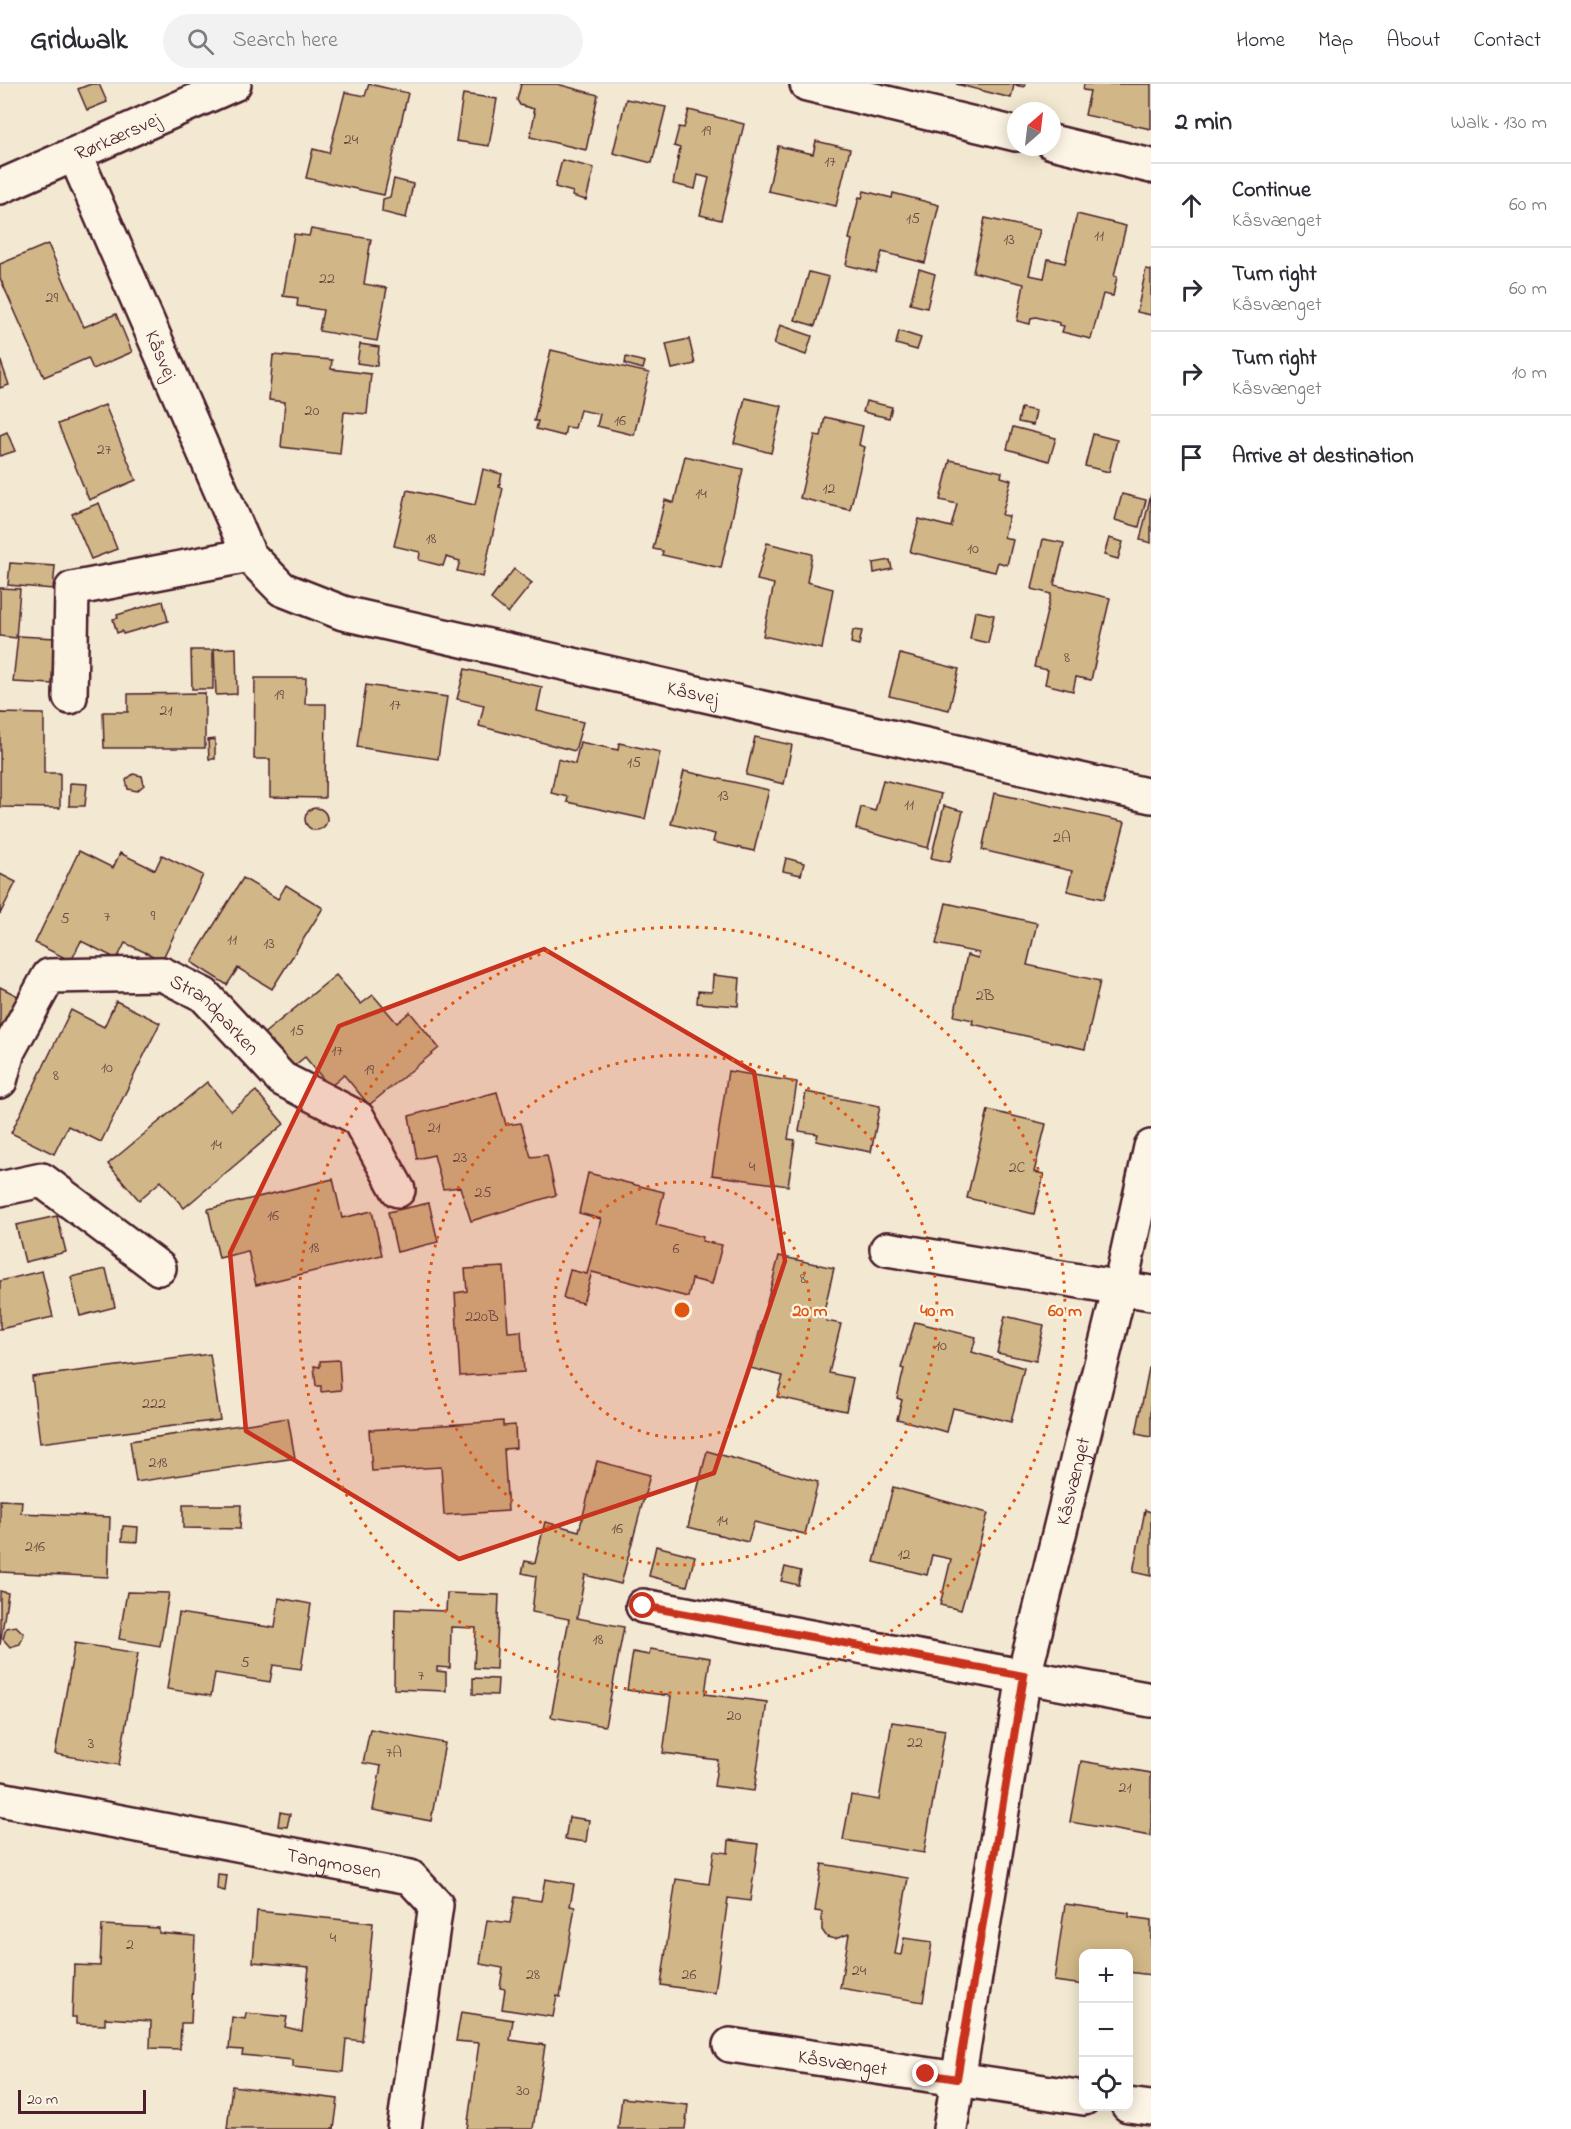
<!DOCTYPE html>
<html lang="en">
<head>
<meta charset="utf-8">
<style>
  :root { --surface:#fff; --page:#f2f2f3; --text:#2b2b33; --muted:#7c7c81; --line:#e1e1e2 }
  body { margin:0; font-family:"Indie Flower",sans-serif; background:var(--page); color:var(--text) }
  .controls { position:absolute; right:18px; bottom:18px; display:grid; overflow:hidden; border-radius:12px; box-shadow:0 3px 15px #0003 }
  .controls button { width:54px; height:54px; display:grid; place-items:center; padding:0; border:0; border-bottom:2px solid var(--line); background:var(--surface); color:var(--text); font:30px sans-serif }
  .compass { position:absolute; left:1007px; top:18px; width:54px; height:54px; border-radius:50%; background:var(--surface); box-shadow:0 3px 15px #0003; rotate:28deg }
  .scale { position:absolute; left:18px; bottom:15px; width:128px; box-sizing:border-box; padding-left:6px; border:3px solid #4a1f2b; border-top:0; font-size:16px; line-height:21px; white-space:nowrap; color:#4a1f2b; -webkit-text-stroke:4px #fcf5e5; paint-order:stroke }
  .stop { position:absolute; width:18px; height:18px; margin:-14px; border:4px solid #c8321e; border-radius:50%; background:#fff }
  .stop.end { background:#c8321e; border-color:#fff; box-shadow:0 2px 6px #0008 }
  .list { margin:0; padding:0; list-style:none }
  h2 { display:flex; justify-content:space-between; align-items:center; height:78px; margin:0; padding:0 24px; font-size:26px }
  h2 small { font-size:20px; font-weight:400; color:var(--muted) }
  .list li { display:grid; grid-template-columns:39px 1fr auto; gap:18px; align-items:center; box-sizing:border-box; height:84px; padding:0 24px; border-top:2px solid var(--line) }
  .list b { display:block; font-size:22px; white-space:nowrap }
  .list p { margin:0; font-size:20px; white-space:nowrap; color:var(--muted) }
  .list em { font-size:20px; font-style:normal; color:var(--muted) }
  .icon { flex:none; width:33px; height:33px; fill:none; stroke:currentColor; stroke-width:2; stroke-linecap:round; stroke-linejoin:round }
  .map { position:relative; flex:none; width:1151px; height:2045px; overflow:hidden }
  header { display:flex; align-items:center; gap:36px; box-sizing:border-box; height:84px; padding:0 30px; background:var(--surface); border-bottom:2px solid var(--line) }
  header strong { font-size:28px }
  nav { display:flex; gap:33px; margin-inline-start:auto; font-size:21px }
  .search { width:420px; height:54px; background:var(--page); display:flex; align-items:center; gap:15px; box-sizing:border-box; padding:0 21px; border-radius:33px; color:var(--muted); font-size:22px }
  main { display:flex }
  aside { flex:1; background:var(--surface) }
  .map>svg:first-child { display:block }
  .building { fill:#d1b787; stroke:#4a1f2b; stroke-width:1.5 }
  .lines { fill:none; stroke-linecap:round; stroke-linejoin:round }
  .minor-casing { stroke:#4a1f2b; stroke-width:38 }
  .minor { stroke:#fcf5e5; stroke-width:33 }
  .route { stroke:#c8321e; stroke-width:8 }
  .marked { fill:#c8321e; fill-opacity:0.2; stroke:#c8321e; stroke-width:4.5; stroke-linejoin:round }
  .ring { fill:none; stroke:#e0560e; stroke-width:3; stroke-dasharray:3 6 }
  .labels { text-anchor:middle; stroke-width:4.5; stroke-linejoin:round; paint-order:stroke }
  .number-label { font-size:16px; fill:#6c4542 }
  .street-label { font-size:20px; fill:#4a1f2b; stroke:#fcf5e5 }
  .centre { fill:#e0560e; stroke:#fcf5e5; stroke-width:3 }
  .ring-label { font-size:18px; text-anchor:middle; font-weight:bold; fill:#e0560e; stroke:#fcf5e5; stroke-width:4.5; stroke-linejoin:round; paint-order:stroke }
</style>
</head>
<body>
<header>
<strong>Gridwalk</strong>
<div class="search"><svg class="icon" aria-label="search" viewBox="0 0 24 24"><circle cx="10" cy="10" r="6"/><path d="M15 15l6 6"/></svg>Search here</div>
<nav><a>Home</a><a>Map</a><a>About</a><a>Contact</a></nav>
</header>
<main>
<div class="map">
<svg width="1151" height="2045" viewBox="0 0 1151 2045">
  <rect width="100%" height="100%" fill="#f3e9d2"/>
  <filter id="ink" filterUnits="userSpaceOnUse"><feTurbulence type="fractalNoise" baseFrequency=".0167" numOctaves="2"/><feDisplacementMap in="SourceGraphic" scale="12" xChannelSelector="R" yChannelSelector="G"/><feConvolveMatrix kernelMatrix="1 2 1 2 8 2 1 2 1" color-interpolation-filters="sRGB"/></filter>
  <g filter="url(#ink)">
    <g class="building">
      <polygon points="91,0 99,0 107,18 87,26 78,5"/>
      <polygon points="369,0 408,9 384,111 306,94 313,65 329,69 345,8 365,12"/>
      <polygon points="521,0 557,0 598,11 586,66 530,53 535,29 533,28 534,25 520,21 517,16"/>
      <polygon points="956,0 1025,0 1024,3 1014,1 1011,14"/>
      <polygon points="1084,0 1151,0 1151,45 1085,31 1090,7 1083,6"/>
      <polygon points="463,10 497,15 489,62 456,57"/>
      <polygon points="626,15 666,23 652,79 613,69"/>
      <polygon points="689,26 744,40 721,136 700,131 709,94 698,91 695,105 673,100 680,64 674,62 679,43 684,44"/>
      <polygon points="816,57 850,65 836,122 768,107 778,62 813,70"/>
      <polygon points="562,76 594,84 586,116 572,112 573,108 555,103"/>
      <polygon points="394,95 413,100 406,134 382,128 383,115 390,113"/>
      <polygon points="864,107 892,114 893,109 939,121 925,179 882,168 876,188 846,181 852,156 849,155 859,113 862,114"/>
      <polygon points="1077,130 1126,142 1114,192 1117,193 1113,212 1103,210 1091,255 1062,248 1064,242 1059,241 1060,239 1036,233 1031,234 1030,240 1017,237 1024,200 973,188 985,134 1040,146 1029,191 1044,194 1048,175 1065,179"/>
      <polygon points="311,145 371,155 364,200 387,204 377,257 319,247 323,226 297,222 298,214 283,212 294,150 309,152"/>
      <polygon points="48,160 84,243 116,230 132,268 93,285 88,274 44,293 0,194 0,180"/>
      <polygon points="919,185 935,190 927,224 910,220"/>
      <polygon points="1146,185 1151,186 1151,231 1137,228"/>
      <polygon points="809,188 829,193 815,242 795,236"/>
      <polygon points="780,241 812,252 806,271 774,260"/>
      <polygon points="899,247 921,254 917,266 896,260"/>
      <polygon points="689,255 695,280 672,285 666,260"/>
      <polygon points="360,260 379,263 377,282 357,279"/>
      <polygon points="551,266 649,289 634,351 597,342 600,330 580,326 575,344 566,343 564,352 536,345 538,337 534,337"/>
      <polygon points="273,271 332,276 331,285 371,290 367,330 344,328 340,370 281,363 285,318 269,316"/>
      <polygon points="626,273 645,278 643,285 625,280"/>
      <polygon points="0,275 9,301 0,304"/>
      <polygon points="745,314 782,322 771,369 734,359"/>
      <polygon points="866,317 892,323 889,334 863,328"/>
      <polygon points="105,321 136,396 89,416 58,340"/>
      <polygon points="1021,324 1036,327 1033,341 1018,338"/>
      <polygon points="825,333 863,342 859,361 865,363 850,426 800,414 815,351 821,352"/>
      <polygon points="1013,343 1056,354 1049,377 1007,365"/>
      <polygon points="7,348 15,367 0,372 0,351"/>
      <polygon points="1093,350 1117,356 1109,388 1085,382"/>
      <polygon points="685,372 743,385 721,484 662,471 663,467 653,465 665,416 674,419"/>
      <polygon points="950,376 1002,388 1001,393 1011,396 1002,431 1009,432 1004,453 1013,456 1007,481 998,478 995,488 910,468 919,435 951,443 957,420 940,416"/>
      <polygon points="483,385 502,390 499,403 503,404 483,493 457,487 460,477 446,473 443,482 419,476 420,468 394,462 407,406 475,421"/>
      <polygon points="1122,410 1146,416 1139,443 1115,436"/>
      <polygon points="1151,410 1151,459 1140,456"/>
      <polygon points="99,419 117,465 91,475 72,430"/>
      <polygon points="1109,454 1123,458 1118,475 1104,471"/>
      <polygon points="1043,455 1064,459 1054,501 1110,514 1091,596 1076,593 1073,607 1045,600 1048,586 1034,583 1051,510 1032,505"/>
      <polygon points="767,459 812,470 807,498 833,505 822,565 763,552 774,500 757,496"/>
      <polygon points="890,476 892,485 874,489 873,479"/>
      <polygon points="10,479 55,482 53,505 8,501"/>
      <polygon points="514,485 532,499 508,529 491,515"/>
      <polygon points="0,504 20,505 16,554 0,552"/>
      <polygon points="163,517 168,537 123,550 122,547 117,549 113,535 118,534 117,531"/>
      <polygon points="975,527 994,531 988,559 970,555"/>
      <polygon points="853,546 862,547 859,561 851,559"/>
      <polygon points="18,552 56,554 53,600 13,598"/>
      <polygon points="236,564 237,610 216,611 214,565"/>
      <polygon points="191,566 213,566 213,605 192,605"/>
      <polygon points="900,570 959,585 949,626 889,612"/>
      <polygon points="465,585 542,603 537,627 583,638 575,667 479,642 484,621 457,615"/>
      <polygon points="255,594 306,594 305,620 326,620 325,714 270,713 270,675 254,675"/>
      <polygon points="366,601 447,613 438,675 357,663"/>
      <polygon points="205,609 205,664 104,664 103,628 128,628 128,610"/>
      <polygon points="0,629 44,630 44,689 60,689 60,724 0,723"/>
      <polygon points="755,653 792,661 784,700 746,691"/>
      <polygon points="215,655 215,675 209,675 208,656"/>
      <polygon points="580,658 618,666 619,659 660,668 645,735 567,718 568,713 551,709 558,675 575,680"/>
      <polygon points="684,687 769,706 754,767 713,758 715,750 671,740"/>
      <polygon points="133,690 142,692 144,701 137,707 128,705 126,696"/>
      <polygon points="883,696 941,710 928,764 856,745 861,723 875,727"/>
      <polygon points="70,699 87,700 85,722 69,722"/>
      <polygon points="994,709 1125,738 1104,815 1067,807 1072,787 982,766"/>
      <polygon points="944,722 963,727 950,778 931,774"/>
      <circle cx="316" cy="735" r="11"/>
      <polygon points="79,767 113,784 120,769 155,786 162,771 203,791 162,876 125,859 117,875 81,857 71,877 35,859"/>
      <polygon points="786,774 804,779 801,791 783,787"/>
      <polygon points="0,790 16,798 0,830"/>
      <polygon points="243,794 278,815 286,801 323,824 272,905 238,884 227,901 191,878"/>
      <polygon points="946,819 1037,839 1027,881 1100,897 1085,965 972,940 973,936 954,932 967,871 978,874 979,869 936,860"/>
      <polygon points="336,891 361,920 373,911 397,939 410,928 439,964 369,1021 344,991 330,1003 305,973 290,985 262,951"/>
      <polygon points="713,891 740,894 738,922 697,919 698,907 712,908"/>
      <polygon points="0,903 18,912 0,947"/>
      <polygon points="116,917 160,939 101,1058 68,1042 54,1070 11,1049 71,926 104,943"/>
      <polygon points="728,987 797,998 788,1055 795,1056 788,1102 712,1091"/>
      <polygon points="207,998 231,1027 256,1007 284,1040 184,1124 161,1097 139,1116 108,1080"/>
      <polygon points="497,1008 506,1041 521,1039 531,1073 547,1071 556,1111 471,1137 460,1103 443,1105 434,1071 417,1075 409,1032"/>
      <polygon points="806,1008 880,1022 871,1068 816,1057 818,1050 799,1047"/>
      <polygon points="988,1026 1046,1040 1034,1088 1044,1090 1034,1130 967,1114"/>
      <polygon points="588,1089 664,1108 656,1141 703,1153 702,1157 722,1161 712,1200 692,1195 688,1213 592,1188 583,1219 563,1214 570,1186 587,1190 601,1135 579,1129"/>
      <polygon points="333,1095 342,1134 372,1127 382,1171 256,1201 248,1167 219,1174 208,1125"/>
      <polygon points="429,1119 438,1158 397,1168 388,1128"/>
      <polygon points="57,1132 66,1168 25,1178 16,1141"/>
      <polygon points="779,1172 834,1184 824,1227 828,1228 826,1237 841,1240 829,1289 853,1294 846,1327 777,1313 783,1292 750,1284"/>
      <polygon points="504,1183 508,1248 521,1247 524,1288 460,1292 455,1209 467,1207 465,1185"/>
      <polygon points="106,1185 115,1223 80,1232 71,1193"/>
      <polygon points="42,1187 53,1233 0,1245 0,1197"/>
      <polygon points="1005,1232 1044,1241 1036,1277 997,1269"/>
      <polygon points="915,1238 976,1253 972,1268 1024,1284 1011,1338 953,1324 947,1348 897,1335 902,1316 897,1314 904,1285 901,1284"/>
      <polygon points="210,1270 220,1336 40,1359 32,1293"/>
      <polygon points="339,1276 341,1306 321,1308 321,1302 316,1302 314,1282 320,1283 320,1277"/>
      <polygon points="1149,1284 1151,1284 1151,1353 1136,1350"/>
      <polygon points="288,1334 295,1374 136,1398 130,1357"/>
      <polygon points="503,1337 503,1342 515,1341 516,1364 504,1365 508,1427 444,1431 441,1383 372,1387 369,1346"/>
      <polygon points="707,1367 818,1398 805,1450 754,1438 748,1458 688,1443"/>
      <polygon points="597,1377 650,1391 621,1500 585,1491 577,1534 624,1543 605,1642 551,1633 569,1535 532,1528 536,1492 522,1489 525,1477 535,1479 545,1438 579,1447"/>
      <polygon points="893,1403 988,1429 961,1526 940,1521 951,1475 932,1471 927,1491 874,1478"/>
      <polygon points="0,1416 22,1417 21,1429 110,1433 108,1493 0,1488"/>
      <polygon points="183,1421 241,1421 240,1445 183,1444"/>
      <polygon points="1145,1426 1151,1428 1151,1492 1133,1488"/>
      <polygon points="123,1442 138,1443 137,1458 122,1457"/>
      <polygon points="656,1462 695,1472 687,1502 649,1492"/>
      <polygon points="785,1483 801,1487 798,1501 781,1497"/>
      <polygon points="0,1507 8,1509 0,1561"/>
      <polygon points="127,1508 169,1509 160,1562 119,1555"/>
      <polygon points="447,1509 499,1511 496,1585 474,1584 476,1544 451,1543 450,1584 437,1583 437,1587 446,1588 446,1607 394,1605 395,1525 446,1527"/>
      <polygon points="279,1514 311,1520 301,1585 273,1581 270,1598 215,1589 211,1612 167,1605 179,1529 275,1544"/>
      <polygon points="16,1542 24,1550 20,1560 10,1563 3,1555 6,1544"/>
      <polygon points="75,1559 138,1569 119,1681 55,1670"/>
      <polygon points="650,1565 710,1574 705,1610 767,1618 754,1707 714,1702 718,1676 663,1669 671,1612 627,1606 633,1568 649,1571"/>
      <polygon points="473,1594 498,1595 497,1611 473,1610"/>
      <polygon points="892,1638 945,1646 924,1769 843,1756 851,1711 879,1716"/>
      <polygon points="370,1645 445,1659 431,1737 373,1726 381,1682 363,1679"/>
      <polygon points="1081,1677 1151,1689 1151,1752 1070,1738"/>
      <polygon points="280,1728 290,1730 287,1743 278,1742"/>
      <polygon points="569,1733 589,1736 586,1758 565,1755"/>
      <polygon points="729,1756 758,1760 750,1817 728,1814 715,1909 661,1901 676,1795 709,1800 714,1767 728,1769"/>
      <polygon points="822,1780 908,1794 895,1870 901,1871 904,1854 932,1858 923,1918 840,1904 849,1850 835,1855 827,1853 822,1846 822,1828 815,1827"/>
      <polygon points="218,1790 227,1791 225,1807 217,1805"/>
      <polygon points="545,1795 574,1800 570,1822 575,1823 560,1913 557,1912 553,1933 502,1925 505,1905 500,1904 503,1884 480,1880 487,1836 510,1839 515,1813 541,1817"/>
      <polygon points="1065,1820 1129,1829 1129,1833 1151,1836 1151,1891 1128,1888 1128,1870 1084,1870 1084,1901 1054,1897"/>
      <polygon points="257,1827 373,1839 362,1957 346,1955 343,1988 293,1983 293,1976 242,1971 243,1966 229,1965 232,1933 245,1935 246,1929 287,1933 285,1943 302,1947 309,1883 253,1878"/>
      <polygon points="102,1841 159,1844 159,1849 195,1852 191,1939 181,1939 180,1965 150,1964 151,1937 105,1934 105,1941 76,1940 76,1933 72,1933 74,1881 100,1882"/>
      <polygon points="461,1928 513,1936 510,1956 545,1961 533,2045 467,2045 479,1959 456,1957"/>
      <polygon points="232,2002 338,2015 334,2045 227,2045"/>
      <polygon points="622,2014 688,2021 685,2045 618,2045"/>
    </g>
    <g class="lines">
      <g class="minor-casing">
        <g id="minor">
          <polyline points="807,0 1016,50"/>
          <polyline points="1052,58 1151,82"/>
          <path id="s1" d="M75 71 249 471 282 505 343 529 1151 712"/>
          <path id="s2" d="M0 103 234 0"/>
          <polyline points="70,613 72,505 249,471"/>
          <path id="s3" d="M0 997 8 967 49 892 162 890 204 911 282 995 358 1034 398 1106"/>
          <polyline points="0,1105 42,1096 159,1184"/>
          <polyline points="887,1165 1151,1209"/>
          <polyline points="643,1522 1151,1616"/>
          <path id="s4" d="M0 1715 410 1793 436 1821 404 2045"/>
          <path id="s5" d="M730 1961 1084 2014"/>
          <polyline points="1128,2021 1151,2024"/>
          <path id="s6" d="M950 2045 1024 1592 1120 1203 1151 1063"/>
        </g>
      </g>
      <use href="#minor" class="minor"/>
    </g>
  </g>
  <g class="lines" filter="url(#ink)">
    <polyline class="route" points="643,1522 1024,1592 957,1995 926,1990"/>
  </g>
  <path class="marked" d="M544 865 754 988 785 1177 714 1389 459 1475 246 1347 230 1169 339 942Z"/>
  <g class="ring">
    <circle cx="682" cy="1226" r="128"/>
    <circle cx="682" cy="1226" r="255"/>
    <circle cx="682" cy="1226" r="383"/>
  </g>
  <g class="labels">
    <g class="number-label">
      <text x="706" y="51">19</text>
      <text x="351" y="60">24</text>
      <text x="830" y="82">17</text>
      <text x="913" y="139">15</text>
      <text x="1099" y="156">11</text>
      <text x="1009" y="160">13</text>
      <text x="327" y="199">22</text>
      <text x="52" y="218">29</text>
      <text x="312" y="331">20</text>
      <text x="620" y="341">16</text>
      <text x="104" y="370">27</text>
      <text x="829" y="409">12</text>
      <text x="701" y="414">14</text>
      <text x="431" y="459">18</text>
      <text x="973" y="469">10</text>
      <text x="1067" y="578">8</text>
      <text x="279" y="615">19</text>
      <text x="395" y="625">17</text>
      <text x="166" y="631">21</text>
      <text x="634" y="683">15</text>
      <text x="723" y="716">13</text>
      <text x="909" y="725">11</text>
      <text x="1062" y="758">2A</text>
      <text x="153" y="836">9</text>
      <text x="107" y="837">7</text>
      <text x="65" y="839">5</text>
      <text x="232" y="860">11</text>
      <text x="269" y="864">13</text>
      <text x="985" y="916">2B</text>
      <text x="297" y="951">15</text>
      <text x="337" y="971">17</text>
      <text x="107" y="988">10</text>
      <text x="369" y="990">19</text>
      <text x="56" y="996">8</text>
      <text x="434" y="1048">21</text>
      <text x="216" y="1065">14</text>
      <text x="460" y="1078">23</text>
      <text x="752" y="1087">4</text>
      <text x="1017" y="1088">2C</text>
      <text x="483" y="1113">25</text>
      <text x="273" y="1136">16</text>
      <text x="314" y="1168">18</text>
      <text x="676" y="1169">6</text>
      <text x="803" y="1199">8</text>
      <text x="482" y="1237">220B</text>
      <text x="941" y="1266">10</text>
      <text x="154" y="1324">222</text>
      <text x="158" y="1383">218</text>
      <text x="722" y="1441">14</text>
      <text x="617" y="1449">16</text>
      <text x="35" y="1467">216</text>
      <text x="904" y="1475">12</text>
      <text x="598" y="1560">18</text>
      <text x="245" y="1583">5</text>
      <text x="421" y="1596">7</text>
      <text x="734" y="1636">20</text>
      <text x="915" y="1663">22</text>
      <text x="91" y="1664">3</text>
      <text x="394" y="1673">7A</text>
      <text x="1125" y="1708">21</text>
      <text x="333" y="1858">4</text>
      <text x="130" y="1865">2</text>
      <text x="859" y="1891">24</text>
      <text x="533" y="1895">28</text>
      <text x="689" y="1895">26</text>
      <text x="523" y="2011">30</text>
    </g>
    <g class="street-label">
      <text dy="7" stroke="none"><textPath href="#s2" startOffset="128">Rørkærsvej</textPath></text>
      <text dy="7" stroke="none"><textPath href="#s1" startOffset="218">Kåsvej</textPath></text>
      <text dy="7" stroke="none"><textPath href="#s1" startOffset="908">Kåsvej</textPath></text>
      <text dy="7" stroke="none"><textPath href="#s3" startOffset="297">Strandparken</textPath></text>
      <text dy="7" stroke="none"><textPath href="#s6" startOffset="660">Kåsvænget</textPath></text>
      <text dy="7" stroke="none"><textPath href="#s4" startOffset="340">Tangmosen</textPath></text>
      <text dy="7" stroke="none"><textPath href="#s5" startOffset="114">Kåsvænget</textPath></text>
    </g>
  </g>
  <circle cx="682" cy="1226" r="9" class="centre"/>
  <g class="ring-label">
    <text x="810" y="1232">20 m</text>
    <text x="937" y="1232">40 m</text>
    <text x="1065" y="1232">60 m</text>
  </g>
</svg>
<div class="controls">
<button>+</button>
<button>−</button>
<button><svg class="icon" aria-label="locate" viewBox="0 0 24 24"><circle cx="12" cy="12" r="6"/><path d="M12 2v4M12 18v4M2 12h4M18 12h4"/></svg></button>
</div>
<svg class="compass" viewBox="-18 -18 36 36"><path d="M0-13l5 13h-10z" fill="#e53935"/><path d="M0 13l5-13h-10z" fill="#7c7c81"/></svg>
<div class="scale">20 m</div>
<div class="stop" style="left:643px;top:1522px"></div>
<div class="stop end" style="left:926px;top:1990px"></div>
</div>
<aside>
<h2>2 min<small>Walk · 130 m</small></h2>
<ul class="list">
<li><svg class="icon" aria-label="ahead" viewBox="0 0 24 24"><path d="M12 20V5M6 11l6-6 6 6"/></svg><div><b>Continue</b><p>Kåsvænget</p></div><em>60 m</em></li>
<li><svg class="icon" aria-label="right" viewBox="0 0 24 24"><path d="M7 20v-9h11M14 6l5 5-5 5"/></svg><div><b>Turn right</b><p>Kåsvænget</p></div><em>60 m</em></li>
<li><svg class="icon" aria-label="right" viewBox="0 0 24 24"><path d="M7 20v-9h11M14 6l5 5-5 5"/></svg><div><b>Turn right</b><p>Kåsvænget</p></div><em>10 m</em></li>
<li><svg class="icon" aria-label="arrive" viewBox="0 0 24 24"><path d="M6 21V4h12l-3 4 3 4H6"/></svg><div><b>Arrive at destination</b></div></li>
</ul>
</aside>
</main>
</body>
</html>
